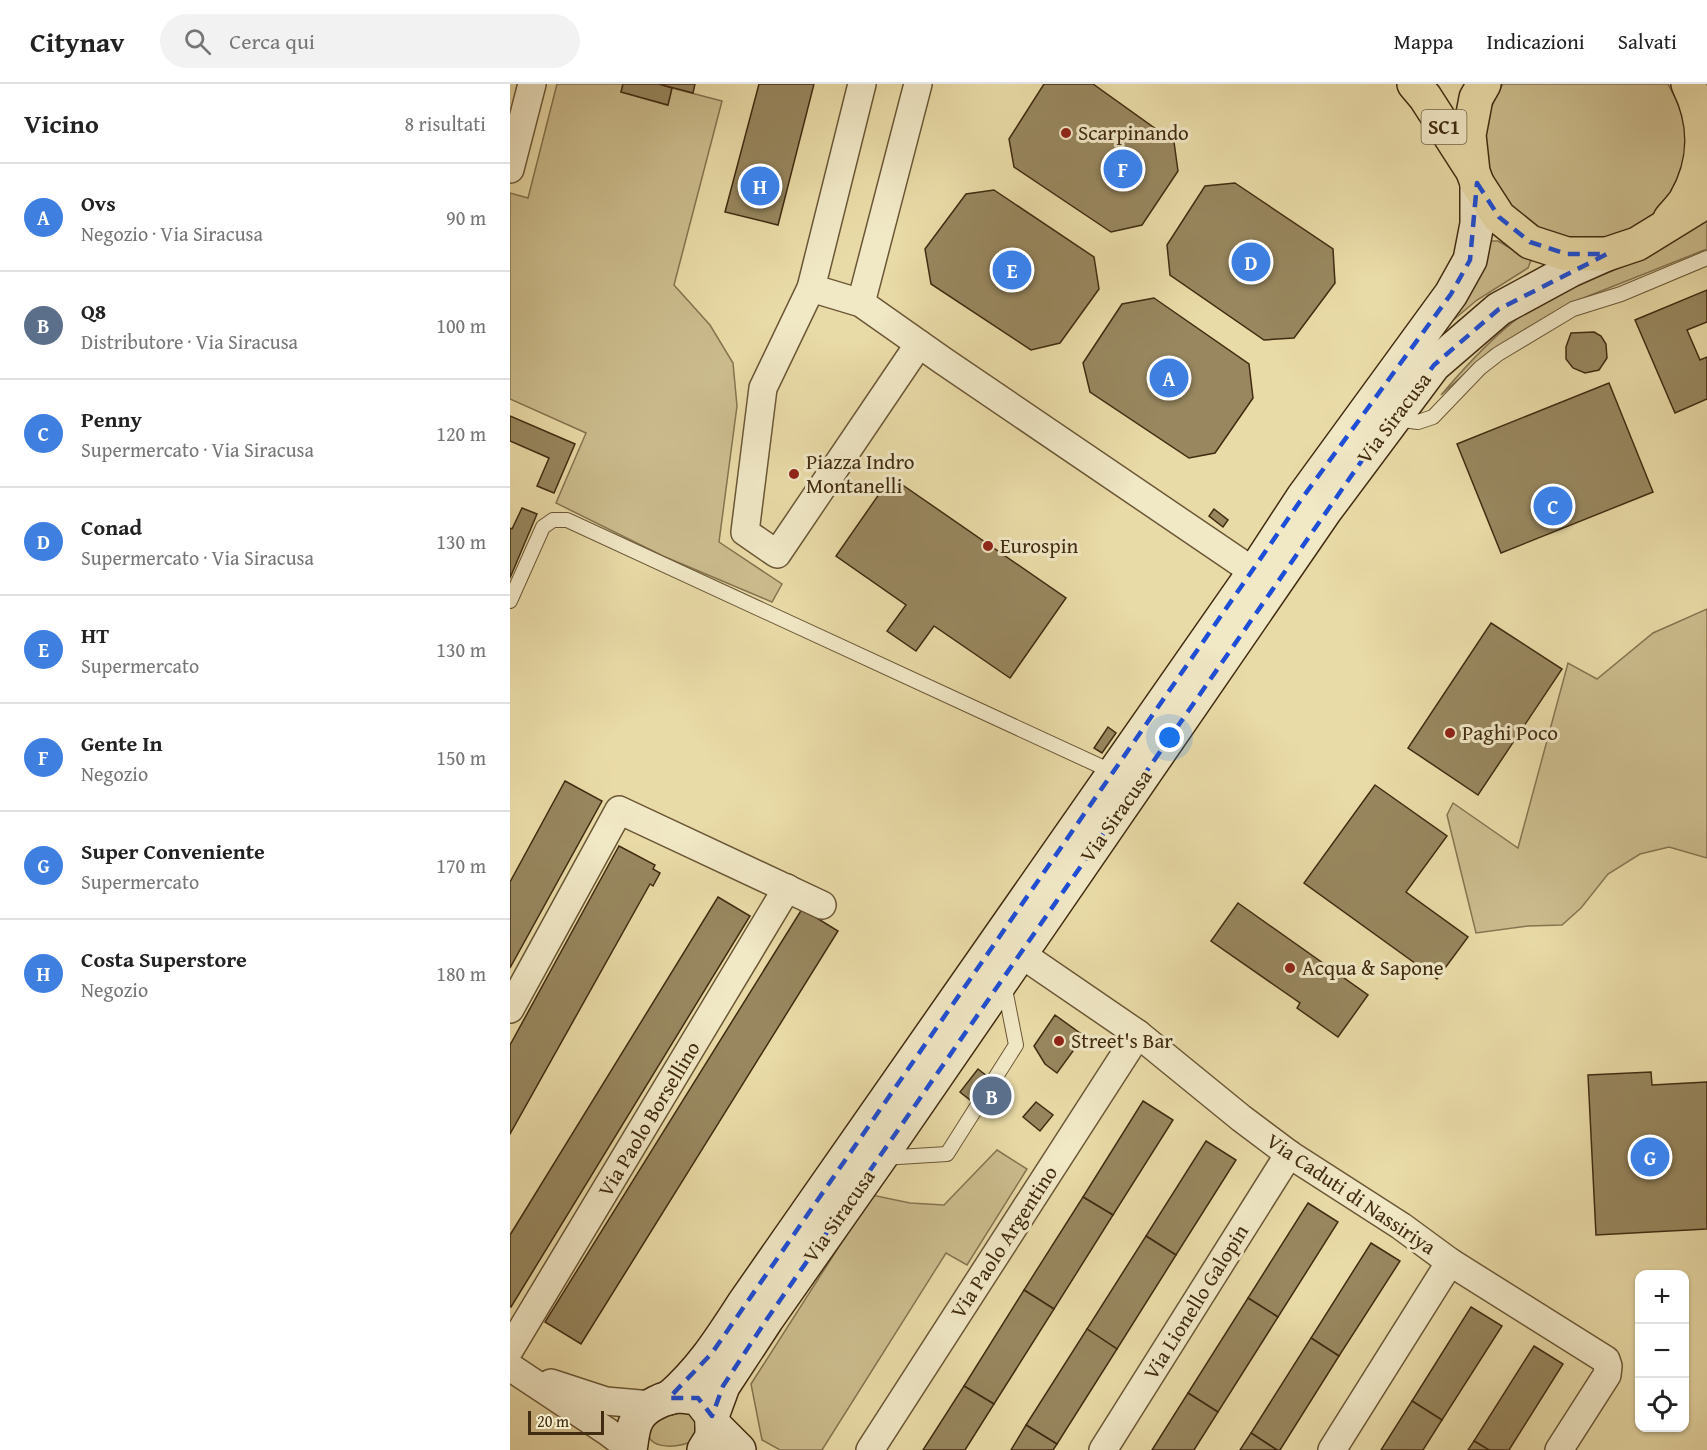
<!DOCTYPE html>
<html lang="it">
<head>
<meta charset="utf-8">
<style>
  :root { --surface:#fff; --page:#f2f2f2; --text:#222; --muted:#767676; --line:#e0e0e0; --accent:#8f2418 }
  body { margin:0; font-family:"Gentium Book Plus",serif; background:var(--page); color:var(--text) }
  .controls { position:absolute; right:18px; bottom:18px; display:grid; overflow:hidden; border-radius:12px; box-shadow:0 2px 4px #0004 }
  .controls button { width:54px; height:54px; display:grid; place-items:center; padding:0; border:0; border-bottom:2px solid var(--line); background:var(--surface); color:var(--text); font:30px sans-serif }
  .scale { position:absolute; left:18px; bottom:15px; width:76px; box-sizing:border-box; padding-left:6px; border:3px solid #412b11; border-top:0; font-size:16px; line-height:21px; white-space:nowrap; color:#412b11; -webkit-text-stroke:4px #f1e8c6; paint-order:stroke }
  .you { position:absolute; left:660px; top:654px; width:21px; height:21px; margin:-15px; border:4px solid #fff; border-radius:50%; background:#1a73e8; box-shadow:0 0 0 9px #1a73e833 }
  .badge { display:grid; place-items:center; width:39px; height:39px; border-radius:50%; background:var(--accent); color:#fff; font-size:20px; font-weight:700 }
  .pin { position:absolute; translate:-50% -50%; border:3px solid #fff; box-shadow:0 2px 6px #0006 }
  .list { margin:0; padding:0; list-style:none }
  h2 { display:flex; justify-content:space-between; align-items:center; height:78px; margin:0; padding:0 24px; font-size:26px }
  h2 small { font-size:20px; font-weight:400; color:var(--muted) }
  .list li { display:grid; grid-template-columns:39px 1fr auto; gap:18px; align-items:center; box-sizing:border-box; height:108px; padding:0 24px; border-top:2px solid var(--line) }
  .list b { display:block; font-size:22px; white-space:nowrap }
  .list p { margin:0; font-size:20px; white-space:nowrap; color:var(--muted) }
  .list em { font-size:20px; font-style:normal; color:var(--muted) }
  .icon { flex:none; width:33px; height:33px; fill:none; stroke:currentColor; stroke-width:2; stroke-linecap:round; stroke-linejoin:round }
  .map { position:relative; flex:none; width:1197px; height:1366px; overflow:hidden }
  header { display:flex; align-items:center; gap:36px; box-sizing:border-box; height:84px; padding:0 30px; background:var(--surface); border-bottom:2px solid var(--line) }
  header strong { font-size:28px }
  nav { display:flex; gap:33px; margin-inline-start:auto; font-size:21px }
  .search { width:420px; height:54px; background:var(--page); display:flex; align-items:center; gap:15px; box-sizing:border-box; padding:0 21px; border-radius:33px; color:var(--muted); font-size:22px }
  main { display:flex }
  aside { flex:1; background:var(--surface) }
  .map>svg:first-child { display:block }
  .green { fill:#ccbd8e; stroke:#867450; stroke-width:1.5 }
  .building { fill:#98875f; stroke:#412b11; stroke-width:1.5 }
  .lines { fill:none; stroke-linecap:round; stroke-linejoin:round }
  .lane-casing { stroke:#6b5736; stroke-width:16 }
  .street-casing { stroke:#6b5736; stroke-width:30 }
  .secondary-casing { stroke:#412b11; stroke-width:36 }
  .primary-casing { stroke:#412b11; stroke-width:36 }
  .lane { stroke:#f1e8c6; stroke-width:14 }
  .street { stroke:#f1e8c6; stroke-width:27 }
  .secondary { stroke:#f1e8c6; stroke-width:33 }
  .primary { stroke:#e9dba7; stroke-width:33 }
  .marked { fill:none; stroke:#1d4ed8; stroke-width:4.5; stroke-dasharray:12 8; stroke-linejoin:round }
  .poi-dot { fill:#8f2418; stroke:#f1e8c6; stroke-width:2 }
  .labels { text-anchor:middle; stroke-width:6; stroke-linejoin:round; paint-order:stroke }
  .shield { fill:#f1e8c6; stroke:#766447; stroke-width:1.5 }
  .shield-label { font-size:20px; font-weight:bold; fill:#412b11 }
  .poi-label { font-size:21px; fill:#412b11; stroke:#f1e8c6; text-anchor:start }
  .street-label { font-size:21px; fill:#412b11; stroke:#f1e8c6 }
</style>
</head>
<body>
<header>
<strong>Citynav</strong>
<div class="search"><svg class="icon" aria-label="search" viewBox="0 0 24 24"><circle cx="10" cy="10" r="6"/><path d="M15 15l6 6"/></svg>Cerca qui</div>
<nav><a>Mappa</a><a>Indicazioni</a><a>Salvati</a></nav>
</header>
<main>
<aside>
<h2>Vicino<small>8 risultati</small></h2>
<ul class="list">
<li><span class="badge" style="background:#3f7fe0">A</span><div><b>Ovs</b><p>Negozio · Via Siracusa</p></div><em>90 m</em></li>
<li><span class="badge" style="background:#5c6f8a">B</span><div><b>Q8</b><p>Distributore · Via Siracusa</p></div><em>100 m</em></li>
<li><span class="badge" style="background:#3f7fe0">C</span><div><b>Penny</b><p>Supermercato · Via Siracusa</p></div><em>120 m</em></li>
<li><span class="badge" style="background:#3f7fe0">D</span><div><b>Conad</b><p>Supermercato · Via Siracusa</p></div><em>130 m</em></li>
<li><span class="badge" style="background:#3f7fe0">E</span><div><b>HT</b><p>Supermercato</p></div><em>130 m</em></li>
<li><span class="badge" style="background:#3f7fe0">F</span><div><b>Gente In</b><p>Negozio</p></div><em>150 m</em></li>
<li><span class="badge" style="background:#3f7fe0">G</span><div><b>Super Conveniente</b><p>Supermercato</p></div><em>170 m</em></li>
<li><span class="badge" style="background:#3f7fe0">H</span><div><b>Costa Superstore</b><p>Negozio</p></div><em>180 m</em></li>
</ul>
</aside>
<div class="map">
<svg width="1197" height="1366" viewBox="0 0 1197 1366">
  <rect width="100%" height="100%" fill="#e9dba7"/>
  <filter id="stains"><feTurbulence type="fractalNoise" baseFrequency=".00333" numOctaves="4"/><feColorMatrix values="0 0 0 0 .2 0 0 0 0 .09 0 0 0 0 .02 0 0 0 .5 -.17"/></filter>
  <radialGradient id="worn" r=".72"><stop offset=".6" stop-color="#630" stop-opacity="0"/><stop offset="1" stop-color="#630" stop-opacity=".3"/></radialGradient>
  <g class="green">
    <polygon points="47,0 113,0 111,8 157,21 162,4 212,17 164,201 200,241 223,279 227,322 209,458 272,500 262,518 153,472 46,419 76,349 0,315 0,109 18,114"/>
    <path d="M993 0H1158C1177 32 1186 74 1162 107 1153 119 1145 133 1132 141 1113 153 1089 158 1067 157 1059 157 1052 154 1045 152 1040 150 1035 150 1031 148 1028 146 1024 142 1020 140 1014 136 1007 132 1002 126 983 104 973 76 975 46 977 30 985 14 993 0Z"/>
    <path d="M1197 132V165L1061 219 981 266 931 311C960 277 990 245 1027 220 1060 199 1098 191 1132 174 1153 164 1177 145 1197 132Z"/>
    <polygon points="977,157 988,157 1021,176 1018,184 967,216 935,243"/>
    <polygon points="1197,525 1197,774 1159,763 1130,770 1098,790 1071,824 1052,841 1018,842 966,849 937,731 943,719 1008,764 1058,579 1087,595 1143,549"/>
    <polygon points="487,1066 517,1085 457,1181 436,1169 312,1366 270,1366 252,1356 241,1300 362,1111 400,1119 434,1121"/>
    <path d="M162 1323 188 1329 186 1356C163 1366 130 1366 139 1337Z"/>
  </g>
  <g class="building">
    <polygon points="113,0 149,0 162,4 158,21 111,8"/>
    <polygon points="149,0 185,0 183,9"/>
    <polygon points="249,0 304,0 268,141 215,128"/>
    <polygon points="534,0 583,0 664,58 668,87 632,141 601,148 504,83 499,55"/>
    <polygon points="725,99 823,165 825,199 784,254 754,256 660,191 657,161 695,102"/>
    <polygon points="484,106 584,173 589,205 550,259 521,266 421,200 415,165 456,110"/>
    <polygon points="1197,206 1197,238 1177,246 1190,276 1197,273 1197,315 1165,329 1125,236"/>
    <polygon points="644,214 739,280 743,314 705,369 679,374 580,308 573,279 612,220"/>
    <polygon points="1084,248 1091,252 1096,260 1097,274 1089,286 1075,289 1063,284 1056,275 1056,263 1061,249"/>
    <polygon points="1099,299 1143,408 991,469 947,360"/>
    <polygon points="0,332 65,360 44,409 27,402 39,374 0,357"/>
    <polygon points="381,393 556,514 500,594 424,542 406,567 377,547 396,521 326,472"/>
    <polygon points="12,424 27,430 0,494 0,444 2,445"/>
    <polygon points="704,425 718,436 713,443 699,432"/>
    <polygon points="981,539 1052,585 968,711 898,664"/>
    <polygon points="598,643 606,649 592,669 584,664"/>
    <polygon points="55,697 92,717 0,884 0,798"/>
    <polygon points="865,701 937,752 896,808 958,853 927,895 794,799"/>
    <polygon points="109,762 145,781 143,785 150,789 143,802 140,800 0,1050 0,961"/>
    <polygon points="208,813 240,832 1,1223 0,1222 0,1151"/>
    <polygon points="728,819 858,911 828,953 787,924 790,919 701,857"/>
    <polygon points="292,825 328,847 71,1260 35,1238"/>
    <polygon points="545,931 574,952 547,989 535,980 524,962"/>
    <polygon points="468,985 487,1000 469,1023 450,1008"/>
    <polygon points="1141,988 1142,1001 1197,998 1197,1145 1086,1151 1078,991"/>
    <polygon points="633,1017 663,1036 603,1131 573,1113"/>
    <polygon points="526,1018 543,1031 530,1047 513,1033"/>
    <polygon points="696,1057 726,1076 666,1171 636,1152"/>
    <polygon points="573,1113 603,1131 544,1225 514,1206"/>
    <polygon points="798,1119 828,1138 768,1233 738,1214"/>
    <polygon points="636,1152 666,1171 607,1265 577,1245"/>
    <polygon points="861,1159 890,1177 829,1272 801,1254"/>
    <polygon points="514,1206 544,1225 484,1320 454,1302"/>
    <polygon points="738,1214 768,1233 708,1328 678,1309"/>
    <polygon points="961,1223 992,1242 932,1336 902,1317"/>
    <polygon points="577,1245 607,1265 547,1360 516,1341"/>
    <polygon points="801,1254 829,1272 770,1366 767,1366 741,1349"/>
    <polygon points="1024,1262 1053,1280 999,1366 979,1366 964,1357"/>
    <polygon points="454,1302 484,1320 455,1366 413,1366"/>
    <polygon points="678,1309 708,1328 684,1366 642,1366"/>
    <polygon points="902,1317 932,1336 913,1366 871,1366"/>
    <polygon points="516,1341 547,1360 543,1366 501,1366"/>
    <polygon points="741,1349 767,1366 730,1366"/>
    <polygon points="964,1357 979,1366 958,1366"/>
  </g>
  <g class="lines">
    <g class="lane-casing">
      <g id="lane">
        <polyline points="885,335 908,338 923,333 970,284 988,270 1063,225 1111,210 1197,174"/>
        <polyline points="0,517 33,443 43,436 57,436 603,688"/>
        <polyline points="372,1074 437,1070 506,961 494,900"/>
      </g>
    </g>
    <g class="street-casing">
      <g id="street">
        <polyline points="352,0 301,204 253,304 235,448 267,470 409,260"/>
        <polyline points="0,85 22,0"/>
        <polyline points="301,204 351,219 432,276 744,488"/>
        <polyline points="351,219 408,0"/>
        <polyline points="511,870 628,950 731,1034 779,1070 891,1142 940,1178 1096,1276 1098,1282 1097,1291 1049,1366"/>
        <polyline points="0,925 109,726 312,821"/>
        <polyline points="0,1265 277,804"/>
        <polyline points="0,1283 98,1348 122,1366"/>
        <polyline points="41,1299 96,1317 141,1321"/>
        <polyline points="360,1366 628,950"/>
        <polyline points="593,1366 779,1070"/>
        <polyline points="822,1366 940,1178"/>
      </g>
    </g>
    <g class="secondary-casing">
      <g id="secondary">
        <path d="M159 1314C192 1285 210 1256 234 1219L744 488 793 413 941 210 960 176 967 140V99"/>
        <polyline points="202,1332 213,1302 257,1235 370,1074 815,427 924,281 989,225 1061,186 1097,170"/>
        <polyline points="202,1339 229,1366"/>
        <path d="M120 1366C122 1356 122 1343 128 1334 135 1322 155 1313 169 1312 175 1312 182 1314 188 1314L202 1332V1353L194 1366"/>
      </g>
    </g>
    <g class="primary-casing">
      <g id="primary">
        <polyline points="904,0 915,13 960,83"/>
        <polyline points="974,0 966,14 959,51 963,88 967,99 989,133 1020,158 1057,170 1097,170 1127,160 1197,117"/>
        <path d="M1160 135C1165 129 1171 123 1175 117 1197 79 1197 38 1178 0"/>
      </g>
    </g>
    <use href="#lane" class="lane"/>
    <use href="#street" class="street"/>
    <use href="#secondary" class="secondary"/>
    <use href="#primary" class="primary"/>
  </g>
  <path class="marked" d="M967 99 989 133 1020 158 1057 170H1097L989 225 924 281 853 375 257 1235 213 1302 202 1332 188 1314H159L202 1269 793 413 941 210 960 176Z"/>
  <g class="poi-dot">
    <circle cx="556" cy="49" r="6"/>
    <circle cx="284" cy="390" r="6"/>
    <circle cx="478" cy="462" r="6"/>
    <circle cx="940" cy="649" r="6"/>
    <circle cx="780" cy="884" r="6"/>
    <circle cx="549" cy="957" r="6"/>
  </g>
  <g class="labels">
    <rect class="shield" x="911.5" y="26" width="45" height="34" rx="4.5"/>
    <g class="shield-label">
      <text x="934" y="50">SC1</text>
    </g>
    <g class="poi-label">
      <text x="568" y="56">Scarpinando</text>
      <text x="296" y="385">Piazza Indro<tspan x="296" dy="24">Montanelli</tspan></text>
      <text x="490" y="469">Eurospin</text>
      <text x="952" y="656">Paghi Poco</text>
      <text x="792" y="891">Acqua &amp; Sapone</text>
      <text x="561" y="964">Street's Bar</text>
    </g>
    <g class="street-label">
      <text transform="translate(884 334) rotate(-53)" y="7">Via Siracusa</text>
      <text transform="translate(606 732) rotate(-55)" y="7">Via Siracusa</text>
      <text transform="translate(139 1035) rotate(-59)" y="7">Via Paolo Borsellino</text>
      <text transform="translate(841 1110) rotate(34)" y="7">Via Caduti di Nassiriya</text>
      <text transform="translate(329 1132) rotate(-55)" y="7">Via Siracusa</text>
      <text transform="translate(494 1158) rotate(-57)" y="7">Via Paolo Argentino</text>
      <text transform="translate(686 1218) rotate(-58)" y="7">Via Lionello Galopin</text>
    </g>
  </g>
  <rect width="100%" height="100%" filter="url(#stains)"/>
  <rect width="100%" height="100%" fill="url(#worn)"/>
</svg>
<div class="controls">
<button>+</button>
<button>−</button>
<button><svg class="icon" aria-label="locate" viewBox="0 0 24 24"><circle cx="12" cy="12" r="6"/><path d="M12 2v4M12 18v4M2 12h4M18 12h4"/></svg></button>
</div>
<div class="scale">20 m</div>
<div class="you"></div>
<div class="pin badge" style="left:659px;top:294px;background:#3f7fe0">A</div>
<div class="pin badge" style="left:482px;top:1012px;background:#5c6f8a">B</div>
<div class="pin badge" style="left:1043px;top:422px;background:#3f7fe0">C</div>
<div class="pin badge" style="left:741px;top:178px;background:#3f7fe0">D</div>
<div class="pin badge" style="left:502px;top:186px;background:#3f7fe0">E</div>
<div class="pin badge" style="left:613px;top:85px;background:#3f7fe0">F</div>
<div class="pin badge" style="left:1140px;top:1073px;background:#3f7fe0">G</div>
<div class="pin badge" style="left:250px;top:102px;background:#3f7fe0">H</div>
</div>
</main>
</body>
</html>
